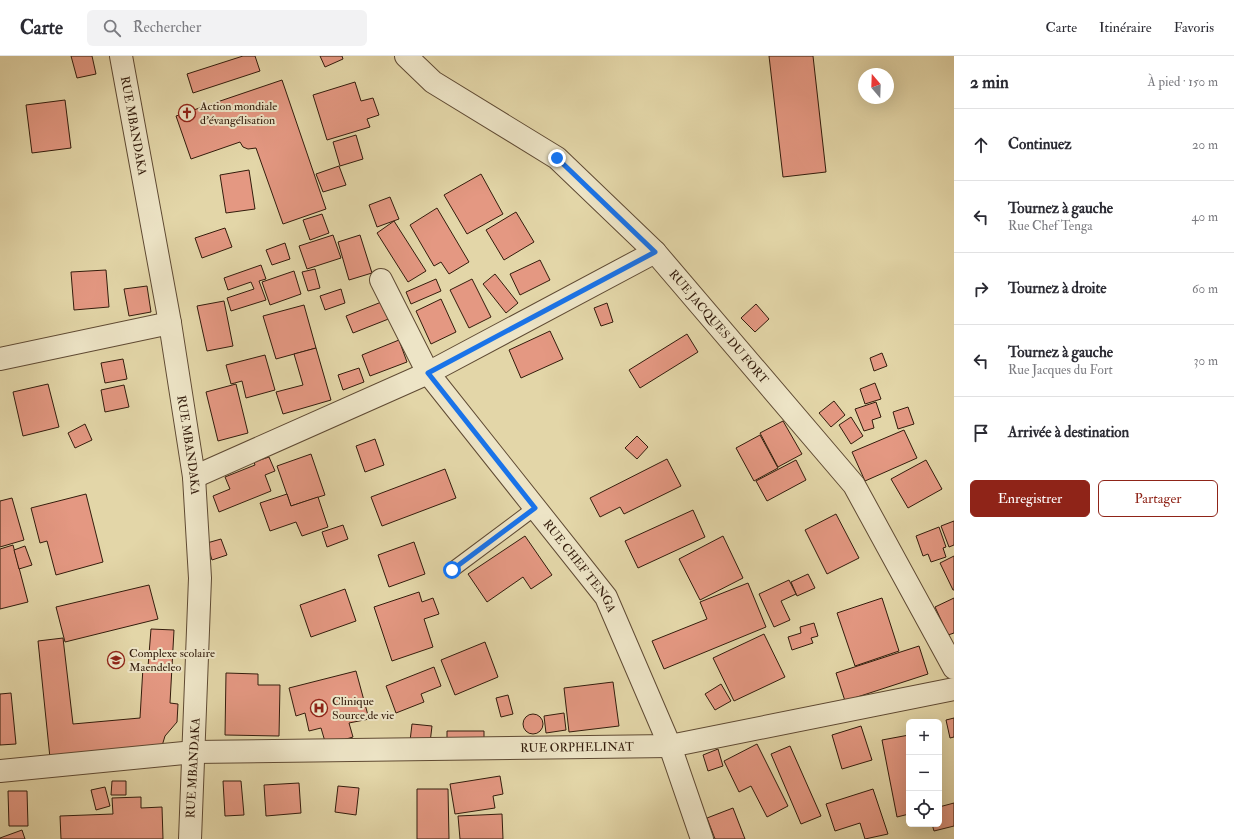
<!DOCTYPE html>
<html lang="fr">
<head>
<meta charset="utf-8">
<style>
  :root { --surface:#fff; --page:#f2f2f3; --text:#2b2b33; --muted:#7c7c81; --line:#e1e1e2; --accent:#8f2418 }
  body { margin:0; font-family:"IM FELL Double Pica",serif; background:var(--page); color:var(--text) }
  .controls { position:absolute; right:12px; bottom:12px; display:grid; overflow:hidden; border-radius:6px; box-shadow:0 4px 16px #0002 }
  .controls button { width:36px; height:36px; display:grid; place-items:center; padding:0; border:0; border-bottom:1px solid var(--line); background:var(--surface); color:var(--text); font:20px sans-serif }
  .compass { position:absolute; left:858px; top:12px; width:36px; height:36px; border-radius:50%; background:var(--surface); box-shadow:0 4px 16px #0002; rotate:341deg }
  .stop { position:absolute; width:12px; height:12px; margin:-9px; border:3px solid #1a73e8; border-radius:50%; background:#fff }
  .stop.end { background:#1a73e8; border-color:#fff; box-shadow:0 1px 4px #0008 }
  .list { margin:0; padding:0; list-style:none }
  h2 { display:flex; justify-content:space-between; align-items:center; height:52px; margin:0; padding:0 16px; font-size:17px }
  h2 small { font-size:13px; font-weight:400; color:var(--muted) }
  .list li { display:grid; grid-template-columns:26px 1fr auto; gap:12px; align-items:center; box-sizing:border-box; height:72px; padding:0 16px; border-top:1px solid var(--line) }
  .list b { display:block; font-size:15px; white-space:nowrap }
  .list p { margin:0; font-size:13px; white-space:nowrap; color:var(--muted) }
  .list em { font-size:13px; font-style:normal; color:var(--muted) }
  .actions { display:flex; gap:8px; padding:12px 16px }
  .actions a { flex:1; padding:9px 0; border:1px solid var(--accent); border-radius:6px; text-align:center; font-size:14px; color:var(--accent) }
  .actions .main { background:var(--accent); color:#fff }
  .icon { flex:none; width:22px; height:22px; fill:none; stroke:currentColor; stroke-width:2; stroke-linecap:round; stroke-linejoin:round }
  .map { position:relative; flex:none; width:954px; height:783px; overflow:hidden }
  header { display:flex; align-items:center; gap:24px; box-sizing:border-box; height:56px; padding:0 20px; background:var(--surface); border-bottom:1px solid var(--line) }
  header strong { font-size:19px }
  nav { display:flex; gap:22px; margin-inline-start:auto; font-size:14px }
  .search { width:280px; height:36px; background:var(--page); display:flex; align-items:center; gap:10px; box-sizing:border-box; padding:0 14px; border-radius:6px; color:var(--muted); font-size:15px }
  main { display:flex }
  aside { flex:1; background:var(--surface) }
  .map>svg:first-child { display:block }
  .building { fill:#e49882; stroke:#331c0c }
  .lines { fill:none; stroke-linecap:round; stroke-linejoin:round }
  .service-casing { stroke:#5f4a33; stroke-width:16 }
  .minor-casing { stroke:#5f4a33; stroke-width:24 }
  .tertiary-casing { stroke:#5f4a33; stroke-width:24 }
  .service { stroke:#ede4c6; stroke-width:14 }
  .minor { stroke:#ede4c6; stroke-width:22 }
  .tertiary { stroke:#ede4c6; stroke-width:22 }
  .route { stroke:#1a73e8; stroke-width:5 }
  .labels { text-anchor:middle; stroke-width:4; stroke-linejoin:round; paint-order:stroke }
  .poi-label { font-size:12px; fill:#331c0c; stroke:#ede4c6; text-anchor:start }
  .street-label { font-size:12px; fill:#331c0c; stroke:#ede4c6 }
</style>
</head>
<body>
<header>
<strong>Carte</strong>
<div class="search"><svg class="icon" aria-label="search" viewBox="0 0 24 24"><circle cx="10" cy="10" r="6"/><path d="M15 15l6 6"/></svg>Rechercher</div>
<nav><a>Carte</a><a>Itinéraire</a><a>Favoris</a></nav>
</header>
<main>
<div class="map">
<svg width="954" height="783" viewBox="0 0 954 783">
  <rect width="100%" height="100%" fill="#e3d6a8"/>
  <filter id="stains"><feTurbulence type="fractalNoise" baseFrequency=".005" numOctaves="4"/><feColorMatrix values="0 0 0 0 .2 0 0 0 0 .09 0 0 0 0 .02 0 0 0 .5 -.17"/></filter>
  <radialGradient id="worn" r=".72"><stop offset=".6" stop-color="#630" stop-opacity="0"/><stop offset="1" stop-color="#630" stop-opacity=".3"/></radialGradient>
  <g class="building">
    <polygon points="71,0 92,0 96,18 77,22"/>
    <polygon points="243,0 255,0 260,15 193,37 187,18"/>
    <polygon points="320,0 342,0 343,3 325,11"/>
    <polygon points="769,0 813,0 826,116 783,121"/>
    <polygon points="282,24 326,153 283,168 256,92 248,93 243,91 240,86 191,103 176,60"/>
    <polygon points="355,26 361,45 373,42 379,59 367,63 370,71 327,84 313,39"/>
    <polygon points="65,44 71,92 32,97 26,49"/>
    <polygon points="356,79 363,103 340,110 333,86"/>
    <polygon points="339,110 346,129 323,136 316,118"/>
    <polygon points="249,114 255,153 226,157 220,119"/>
    <polygon points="481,118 503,158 467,178 444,139"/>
    <polygon points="390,141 399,163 377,171 369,149"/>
    <polygon points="437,152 469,206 449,218 441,206 434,210 410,169"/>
    <polygon points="516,156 534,186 504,204 486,174"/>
    <polygon points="322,158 329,177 310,184 303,164"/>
    <polygon points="394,165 426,215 408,226 377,177"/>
    <polygon points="225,172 232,191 202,202 195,182"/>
    <polygon points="333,179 341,202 307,213 299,190"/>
    <polygon points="360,179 372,217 349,224 338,186"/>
    <polygon points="285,187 290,203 272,209 266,194"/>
    <polygon points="540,204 550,224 520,239 510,218"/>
    <polygon points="261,209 266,223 259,225 266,244 231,255 227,242 254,233 251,226 228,234 224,222"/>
    <polygon points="315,213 320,232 308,235 302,216"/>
    <polygon points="106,214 109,251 74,254 71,216"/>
    <polygon points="294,215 301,238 270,249 262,226"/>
    <polygon points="495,218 518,247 506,257 483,228"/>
    <polygon points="436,223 441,235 411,248 406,236"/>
    <polygon points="472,223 491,261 469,272 450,234"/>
    <polygon points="147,230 151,256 129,260 124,233"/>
    <polygon points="341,233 345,247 325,254 320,240"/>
    <polygon points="441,243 456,276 431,288 416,255"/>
    <polygon points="224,245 233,290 207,295 197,250"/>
    <polygon points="384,245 391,262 353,277 346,260"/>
    <polygon points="607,247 613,266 601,270 594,252"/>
    <polygon points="756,248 769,263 755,276 741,262"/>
    <polygon points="304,249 316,292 276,303 263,260"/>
    <polygon points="550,275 563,303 521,322 509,294"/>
    <polygon points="687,278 698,296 640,332 629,314"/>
    <polygon points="399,284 407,306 370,320 362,299"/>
    <polygon points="316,292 331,344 283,358 276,336 303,329 294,298"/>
    <polygon points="882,297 887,310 874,315 870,302"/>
    <polygon points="265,299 275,334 246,342 242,325 231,328 226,309"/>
    <polygon points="123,303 127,323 105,327 101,307"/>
    <polygon points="359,312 364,326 343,334 338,319"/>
    <polygon points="875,327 881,343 865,348 860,333"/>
    <polygon points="48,328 59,371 23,380 13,336"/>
    <polygon points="236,328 248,377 218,385 206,336"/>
    <polygon points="124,329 129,351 105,356 101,334"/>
    <polygon points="834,345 845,359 831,371 819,357"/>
    <polygon points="876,346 881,361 872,364 874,372 864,375 855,353"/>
    <polygon points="908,351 914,368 898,373 893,356"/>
    <polygon points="851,361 863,380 851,388 839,369"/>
    <polygon points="783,365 802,398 778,411 760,377"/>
    <polygon points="85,368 92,384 75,392 68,377"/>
    <polygon points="904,374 917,402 865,425 852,396"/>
    <polygon points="760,379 778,412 754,425 736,392"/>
    <polygon points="637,380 648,391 637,403 625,392"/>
    <polygon points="375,383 384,409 365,416 356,390"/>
    <polygon points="311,398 325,439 291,450 277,410"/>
    <polygon points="269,401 275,415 265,419 271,435 219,456 213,440 230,433 225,421 255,409 254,406"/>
    <polygon points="667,403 681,430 624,458 620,451 600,461 590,442"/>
    <polygon points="796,404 806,424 767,445 756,425"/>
    <polygon points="926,404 942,433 908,452 891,423"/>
    <polygon points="445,413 456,442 382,470 371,441"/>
    <polygon points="86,438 103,506 56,519 47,485 40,487 31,452"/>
    <polygon points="287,438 291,450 318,441 328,471 302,480 296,466 270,475 260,447"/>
    <polygon points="12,442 24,484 0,491 0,445"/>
    <polygon points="693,454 705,481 638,512 625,485"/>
    <polygon points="836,458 859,502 827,518 805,474"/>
    <polygon points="954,465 954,489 949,491 941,470"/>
    <polygon points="343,469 348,483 327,491 322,476"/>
    <polygon points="939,471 946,491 943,492 946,501 931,506 928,498 923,500 916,480"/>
    <polygon points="525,480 552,519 531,533 523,521 487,546 468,518"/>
    <polygon points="723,480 743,522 700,544 679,503"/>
    <polygon points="221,483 227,499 212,504 207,487"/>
    <polygon points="414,486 425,518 389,531 378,499"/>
    <polygon points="13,489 28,546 0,553 0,493"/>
    <polygon points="25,490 32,509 19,513 14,494"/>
    <polygon points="954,500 954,534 953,534 940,507"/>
    <polygon points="808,518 815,532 797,540 791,526"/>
    <polygon points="789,524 796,538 781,545 790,564 774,571 759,538"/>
    <polygon points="748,527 766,571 664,613 652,585 707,563 700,546"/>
    <polygon points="149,529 158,563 65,586 56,551"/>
    <polygon points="345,533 356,565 311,581 300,549"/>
    <polygon points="419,536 422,546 433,542 439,558 424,563 433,591 392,605 374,551"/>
    <polygon points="882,542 899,595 855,610 837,557"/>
    <polygon points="954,542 954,577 948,579 935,551"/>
    <polygon points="814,567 818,580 811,582 813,587 792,594 788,581 801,577 800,571"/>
    <polygon points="151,573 174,574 170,647 178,648 177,666 165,680 162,690 50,702 38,585 63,582 73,668 140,662 143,611 148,611"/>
    <polygon points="764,578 785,621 734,645 713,602"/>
    <polygon points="485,586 498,621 455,639 441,604"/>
    <polygon points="919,590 928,618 845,645 836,617"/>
    <polygon points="434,611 441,630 421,638 424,646 396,657 386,630"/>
    <polygon points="356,615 369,663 349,667 353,681 326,689 321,672 309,675 305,657 296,660 289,632"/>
    <polygon points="226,617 258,618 258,629 280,629 279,680 225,679"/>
    <polygon points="613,626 619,670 569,676 564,632"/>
    <polygon points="721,628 731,645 715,654 705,638"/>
    <polygon points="11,637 16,688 0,689 0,638"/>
    <polygon points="508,639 513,658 501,661 496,642"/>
    <polygon points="564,657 566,674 546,677 544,660"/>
    <circle cx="533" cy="668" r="10"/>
    <polygon points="954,662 954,681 950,682 946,664"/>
    <polygon points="412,668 432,670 430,687 410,685"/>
    <polygon points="861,670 872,704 842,713 832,679"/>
    <polygon points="447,675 484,675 484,687 447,688"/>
    <polygon points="909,679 909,758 897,761 882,684"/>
    <polygon points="757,688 788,750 767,761 751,730 739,736 724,705"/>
    <polygon points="790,690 821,760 801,768 771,698"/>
    <polygon points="718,693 723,710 708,715 703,699"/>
    <polygon points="500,720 503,738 493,740 495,752 455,758 450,728"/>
    <polygon points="112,725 126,725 126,739 111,739"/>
    <polygon points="223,725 241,725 244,759 225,760"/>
    <polygon points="299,727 301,757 266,760 264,729"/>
    <polygon points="338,730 359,732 356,759 335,756"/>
    <polygon points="105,731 110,750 96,754 91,734"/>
    <polygon points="417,733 448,733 449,783 417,783"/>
    <polygon points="873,733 888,778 865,783 860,767 835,775 826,748"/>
    <polygon points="8,735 27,735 28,770 9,770"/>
    <polygon points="141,741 141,752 162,751 163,783 61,783 60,760 113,758 112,742"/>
    <polygon points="954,747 954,770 934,775 932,768 939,768 939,751"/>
    <polygon points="733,752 745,783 715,783 707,762"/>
    <polygon points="502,758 503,783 460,783 458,760"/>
    <polygon points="22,774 25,783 0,783 0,782"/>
  </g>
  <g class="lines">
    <g class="service-casing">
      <polyline id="service" points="452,514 535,452"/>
    </g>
    <g class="minor-casing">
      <g id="minor">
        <path id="s1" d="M406 0 433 26 557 102 655 196 854 429 954 612"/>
        <path id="s2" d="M381 224 428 317 606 541 670 690 702 783"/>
        <polyline points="0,303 170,267"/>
        <polyline points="194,421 428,317 655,196"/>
        <path id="s3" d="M0 715 194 696 670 690 954 633"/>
      </g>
    </g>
    <g class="tertiary-casing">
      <g id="tertiary">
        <path id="s4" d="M121 0 170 267 194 421 200 522 190 783"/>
      </g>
    </g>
    <use href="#service" class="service"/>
    <use href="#minor" class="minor"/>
    <use href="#tertiary" class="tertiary"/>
  </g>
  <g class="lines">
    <polyline class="route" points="452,514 535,452 428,317 655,196 557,102"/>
  </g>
  <defs>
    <g id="church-ring" transform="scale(0.9)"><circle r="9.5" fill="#ede4c6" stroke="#8f2418" stroke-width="1.5"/><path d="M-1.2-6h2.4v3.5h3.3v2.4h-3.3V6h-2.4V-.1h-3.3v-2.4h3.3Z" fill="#8f2418"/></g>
    <g id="school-ring" transform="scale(0.9)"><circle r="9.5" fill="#ede4c6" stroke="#8f2418" stroke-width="1.5"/><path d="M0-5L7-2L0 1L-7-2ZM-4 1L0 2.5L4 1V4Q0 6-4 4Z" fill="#8f2418"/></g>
    <g id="hospital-ring" transform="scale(0.9)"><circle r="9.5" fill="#ede4c6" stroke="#8f2418" stroke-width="1.5"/><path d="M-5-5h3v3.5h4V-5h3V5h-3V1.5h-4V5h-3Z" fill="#8f2418"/></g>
  </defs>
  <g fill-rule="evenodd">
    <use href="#church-ring" x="187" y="57"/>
    <use href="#school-ring" x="116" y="604"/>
    <use href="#hospital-ring" x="319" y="652"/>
  </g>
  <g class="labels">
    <g class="poi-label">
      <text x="200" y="54">Action mondiale<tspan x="200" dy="14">d'évangélisation</tspan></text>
      <text x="129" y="601">Complexe scolaire<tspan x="129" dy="14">Maendeleo</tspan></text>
      <text x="332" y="649">Clinique<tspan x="332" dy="14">Source de vie</tspan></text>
    </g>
    <g class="street-label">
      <text dy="4" stroke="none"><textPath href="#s4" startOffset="71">RUE MBANDAKA</textPath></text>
      <text dy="4" stroke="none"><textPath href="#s1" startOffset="417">RUE JACQUES DU FORT</textPath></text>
      <text dy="4" stroke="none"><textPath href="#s4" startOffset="395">RUE MBANDAKA</textPath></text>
      <text dy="4" stroke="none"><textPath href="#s2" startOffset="350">RUE CHEF TENGA</textPath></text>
      <text dy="4" stroke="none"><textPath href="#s3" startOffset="578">RUE ORPHELINAT</textPath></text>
      <text transform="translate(193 712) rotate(-87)" y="4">RUE MBANDAKA</text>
    </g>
  </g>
  <rect width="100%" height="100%" filter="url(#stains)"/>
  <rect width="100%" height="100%" fill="url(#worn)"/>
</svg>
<div class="controls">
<button>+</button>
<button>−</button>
<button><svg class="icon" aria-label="locate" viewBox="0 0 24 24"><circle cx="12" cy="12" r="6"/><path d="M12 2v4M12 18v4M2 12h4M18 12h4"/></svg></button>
</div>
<svg class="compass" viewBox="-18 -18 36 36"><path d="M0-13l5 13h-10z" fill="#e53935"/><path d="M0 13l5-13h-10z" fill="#7c7c81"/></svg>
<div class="stop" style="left:452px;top:514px"></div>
<div class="stop end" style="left:557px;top:102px"></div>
</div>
<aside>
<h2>2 min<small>À pied · 150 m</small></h2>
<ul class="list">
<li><svg class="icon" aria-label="ahead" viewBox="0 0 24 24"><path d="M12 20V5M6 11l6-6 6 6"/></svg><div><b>Continuez</b></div><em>20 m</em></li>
<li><svg class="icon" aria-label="left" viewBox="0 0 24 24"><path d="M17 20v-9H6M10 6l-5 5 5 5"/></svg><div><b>Tournez à gauche</b><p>Rue Chef Tenga</p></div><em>40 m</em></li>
<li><svg class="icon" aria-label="right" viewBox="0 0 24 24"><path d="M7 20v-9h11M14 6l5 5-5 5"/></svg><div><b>Tournez à droite</b></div><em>60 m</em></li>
<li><svg class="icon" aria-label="left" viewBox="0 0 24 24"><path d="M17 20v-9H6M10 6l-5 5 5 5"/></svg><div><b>Tournez à gauche</b><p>Rue Jacques du Fort</p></div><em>30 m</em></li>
<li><svg class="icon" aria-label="arrive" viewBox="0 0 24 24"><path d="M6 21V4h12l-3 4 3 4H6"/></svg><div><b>Arrivée à destination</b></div></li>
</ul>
<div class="actions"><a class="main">Enregistrer</a><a>Partager</a></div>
</aside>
</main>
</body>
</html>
